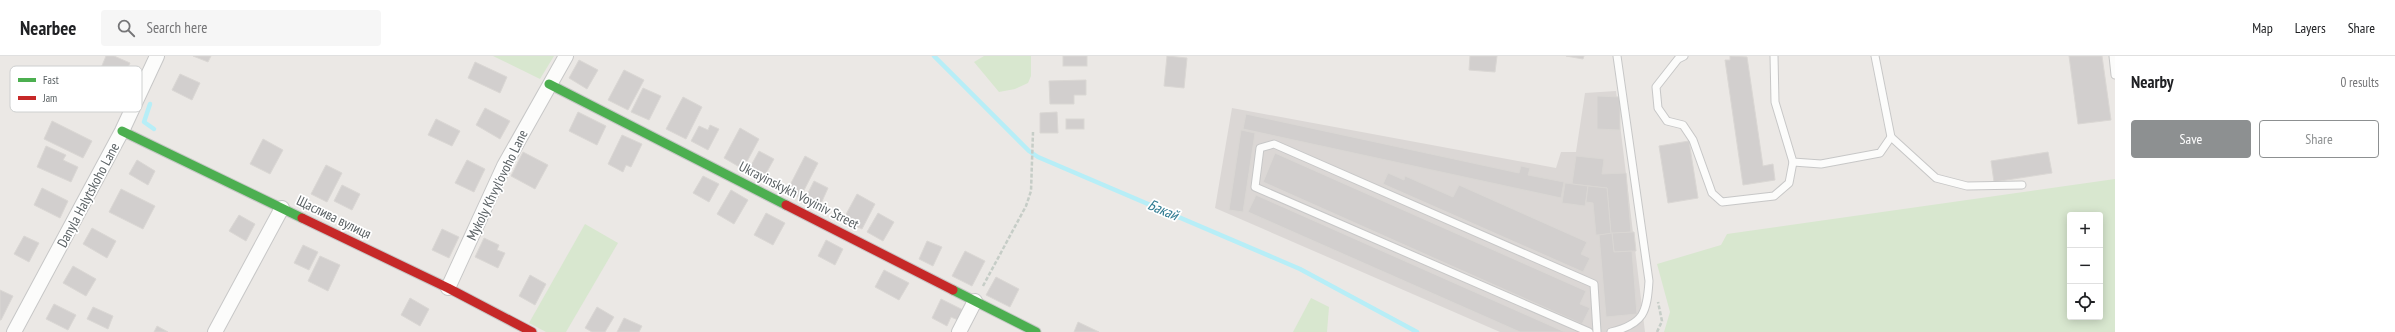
<!DOCTYPE html>
<html lang="en">
<head>
<meta charset="utf-8">
<style>
  :root { --surface:#fff; --page:#f6f6f6; --text:#202124; --muted:#757577; --line:#e0e0e0; --accent:#8d9091 }
  body { margin:0; font-family:"PT Sans Narrow",sans-serif; background:var(--page); color:var(--text) }
  .controls { position:absolute; right:12px; bottom:12px; display:grid; overflow:hidden; border-radius:4px; box-shadow:0 2px 10px #0003 }
  .controls button { width:36px; height:36px; display:grid; place-items:center; padding:0; border:0; border-bottom:1px solid var(--line); background:var(--surface); color:var(--text); font:20px sans-serif }
  .list { margin:0; padding:0; list-style:none }
  h2 { display:flex; justify-content:space-between; align-items:center; height:52px; margin:0; padding:0 16px; font-size:17px }
  h2 small { font-size:13px; font-weight:400; color:var(--muted) }
  .actions { display:flex; gap:8px; padding:12px 16px }
  .actions a { flex:1; padding:9px 0; border:1px solid var(--accent); border-radius:4px; text-align:center; font-size:14px; color:var(--accent) }
  .actions .main { background:var(--accent); color:#fff }
  .icon { flex:none; width:22px; height:22px; fill:none; stroke:currentColor; stroke-width:2; stroke-linecap:round; stroke-linejoin:round }
  .map { position:relative; flex:none; width:2115px; height:276px; overflow:hidden }
  header { display:flex; align-items:center; gap:24px; box-sizing:border-box; height:56px; padding:0 20px; background:var(--surface); border-bottom:1px solid var(--line) }
  header strong { font-size:19px }
  nav { display:flex; gap:22px; margin-inline-start:auto; font-size:14px }
  .search { width:280px; height:36px; background:var(--page); display:flex; align-items:center; gap:10px; box-sizing:border-box; padding:0 14px; border-radius:4px; color:var(--muted); font-size:15px }
  main { display:flex }
  aside { flex:1; background:var(--surface) }
  .map>svg:first-child { display:block }
  .industrial { fill:#dbd7d5 }
  .green { fill:#d8e7cf; fill-rule:evenodd }
  .lines { fill:none; stroke-linecap:round; stroke-linejoin:round }
  .stream { stroke:#b7eef7; stroke-width:4.5 }
  .building { fill:#d2cfce; stroke:#dad7d4 }
  .lane-casing { stroke:#c7c7c7; stroke-width:9 }
  .street-casing { stroke:#c7c7c7; stroke-width:16 }
  .fast-casing { stroke:#c7c7c7; stroke-width:11 }
  .jam-casing { stroke:#c7c7c7; stroke-width:11 }
  .path { stroke:#c6cdc7; stroke-width:2.5; stroke-dasharray:4 2; stroke-linecap:butt }
  .lane { stroke:#fcfcfb; stroke-width:7 }
  .street { stroke:#fcfcfb; stroke-width:14 }
  .fast { stroke:#4caf50; stroke-width:9 }
  .jam { stroke:#c62828; stroke-width:9 }
  .labels { text-anchor:middle; stroke-width:3.5; stroke-linejoin:round; paint-order:stroke }
  .street-label { font-size:14px; fill:#5a6164; stroke:#fff }
  .water-label { font-size:15px; font-style:italic; fill:#307b92; stroke:#fff }
  .key { fill:#fff; stroke:#ced0d0; stroke-width:1 }
  .key-label { font-size:11px; fill:#5a6164 }
</style>
</head>
<body>
<header>
<strong>Nearbee</strong>
<div class="search"><svg class="icon" aria-label="search" viewBox="0 0 24 24"><circle cx="10" cy="10" r="6"/><path d="M15 15l6 6"/></svg>Search here</div>
<nav><a>Map</a><a>Layers</a><a>Share</a></nav>
</header>
<main>
<div class="map">
<svg width="2115" height="276" viewBox="0 0 2115 276">
  <rect width="100%" height="100%" fill="#ebe8e5"/>
  <polygon class="industrial" points="1616,35 1645,276 1500,276 1215,152 1232,52 1556,112 1561,96 1576,96 1585,37"/>
  <g class="green">
    <polygon points="493,0 554,0 540,23"/>
    <polygon points="984,0 1031,0 1031,20 1028,27 1015,33 999,36 974,6"/>
    <path d="M2115 123V276H1664L1670 256 1657 208 1721 189 1727 178ZM2070 159H2100V261H2070Z"/>
    <polygon points="585,168 618,187 566,276 546,276 529,267"/>
    <polygon points="1311,242 1329,251 1327,276 1293,276"/>
  </g>
  <g class="lines">
    <g class="stream">
      <polyline points="934,0 1029,95 1038,101 1300,213 1417,276"/>
      <polyline points="150,48 144,66 154,73"/>
    </g>
  </g>
  <g class="building">
    <polygon points="106,0 114,0 130,7 123,22 101,12"/>
    <polygon points="193,0 211,0 208,6"/>
    <rect x="1063" y="0" width="24" height="10"/>
    <polygon points="1167,0 1187,2 1184,32 1164,30"/>
    <polygon points="1470,0 1497,0 1495,16 1469,14"/>
    <polygon points="1566,0 1584,0 1583,3"/>
    <polygon points="1730,0 1747,1 1763,110 1773,108 1775,124 1743,129 1725,4 1730,4"/>
    <polygon points="2069,0 2102,0 2111,64 2078,68"/>
    <polygon points="579,4 598,14 587,33 569,22"/>
    <polygon points="475,6 507,21 500,37 468,22"/>
    <polygon points="624,14 644,24 628,54 608,44"/>
    <polygon points="180,18 200,27 192,44 172,34"/>
    <polygon points="1086,24 1086,39 1074,39 1074,48 1050,48 1049,25"/>
    <polygon points="643,32 661,40 649,64 631,56"/>
    <polygon points="1597,40 1620,41 1620,74 1597,73"/>
    <polygon points="683,41 702,51 686,83 666,73"/>
    <polygon points="485,52 510,65 500,83 476,69"/>
    <polygon points="578,56 606,70 597,89 569,75"/>
    <polygon points="1057,56 1058,77 1040,77 1040,57"/>
    <polygon points="1246,58 1519,117 1521,110 1530,112 1528,119 1564,126 1561,142 1243,73"/>
    <polygon points="436,63 460,75 452,90 428,79"/>
    <rect x="1066" y="63" width="18" height="10"/>
    <polygon points="52,65 92,85 83,102 44,83"/>
    <polygon points="710,69 719,73 708,94 691,85 699,70 708,74"/>
    <polygon points="740,72 759,83 743,113 724,102"/>
    <polygon points="1241,74 1255,77 1243,156 1229,154"/>
    <polygon points="622,79 642,88 631,111 626,109 623,116 608,108"/>
    <polygon points="263,83 283,94 270,118 250,108"/>
    <polygon points="1689,85 1698,142 1668,147 1659,90"/>
    <polygon points="46,90 66,99 63,104 78,111 71,126 37,111"/>
    <polygon points="759,95 774,103 763,123 748,115"/>
    <polygon points="523,96 548,109 535,133 511,120"/>
    <polygon points="2048,96 2052,117 1994,126 1991,105"/>
    <polygon points="1275,97 1586,235 1580,248 1590,252 1582,268 1263,126"/>
    <polygon points="805,100 818,107 800,142 787,135"/>
    <polygon points="1576,100 1604,103 1602,118 1626,117 1631,176 1611,178 1607,132 1572,128"/>
    <polygon points="137,104 155,115 148,129 129,118"/>
    <polygon points="467,104 485,113 474,136 455,127"/>
    <polygon points="326,109 342,117 327,146 311,138"/>
    <polygon points="1388,117 1404,124 1405,120 1453,141 1459,129 1587,186 1581,198 1590,202 1583,216 1383,128"/>
    <polygon points="703,120 719,128 709,146 693,137"/>
    <polygon points="814,125 828,132 819,152 804,145"/>
    <polygon points="1565,127 1588,130 1585,150 1562,147"/>
    <polygon points="342,129 360,138 352,154 334,145"/>
    <polygon points="1588,130 1607,132 1611,178 1596,179 1593,147 1586,146"/>
    <polygon points="42,132 68,145 60,162 34,149"/>
    <polygon points="121,133 155,150 143,173 109,156"/>
    <polygon points="731,134 748,144 734,168 717,158"/>
    <polygon points="857,138 875,148 862,173 843,164"/>
    <polygon points="1256,139 1565,276 1520,276 1248,156"/>
    <polygon points="766,157 785,167 773,189 754,179"/>
    <polygon points="878,157 894,166 883,185 867,176"/>
    <polygon points="239,159 255,168 246,185 229,175"/>
    <polygon points="92,172 116,185 107,202 83,188"/>
    <polygon points="442,173 459,181 449,202 432,194"/>
    <polygon points="1634,176 1636,195 1614,196 1612,177"/>
    <polygon points="1612,177 1614,196 1632,195 1637,258 1606,261 1599,179"/>
    <polygon points="24,180 39,187 29,206 14,198"/>
    <polygon points="484,182 499,189 497,194 505,197 498,212 475,201"/>
    <polygon points="826,184 843,193 835,209 818,200"/>
    <polygon points="927,185 942,191 933,210 919,203"/>
    <polygon points="303,189 318,196 309,214 294,207"/>
    <polygon points="965,195 985,205 972,230 952,220"/>
    <polygon points="320,200 340,209 328,235 308,225"/>
    <polygon points="73,210 96,223 86,240 63,227"/>
    <polygon points="884,214 909,227 899,244 875,231"/>
    <polygon points="530,219 546,228 535,249 519,240"/>
    <polygon points="996,221 1019,233 1010,251 986,239"/>
    <polygon points="0,234 13,240 1,264 0,264"/>
    <polygon points="410,242 429,253 420,270 401,259"/>
    <polygon points="941,243 963,254 958,264 951,261 947,270 932,262"/>
    <polygon points="54,248 76,259 68,274 46,263"/>
    <polygon points="93,251 113,260 108,273 87,263"/>
    <polygon points="597,251 614,261 605,276 592,276 585,272"/>
    <polygon points="624,262 642,270 639,276 617,276"/>
    <polygon points="1078,266 1099,276 1074,276"/>
    <polygon points="157,270 168,276 154,276"/>
  </g>
  <g class="lines">
    <g class="lane-casing">
      <g id="lane">
        <polyline points="1684,0 1678,3 1656,31 1658,52 1667,65 1683,69 1693,84 1712,137 1722,146 1774,140 1789,127 1793,106"/>
        <polyline points="1774,0 1775,46 1793,106 1821,108 1880,97 1891,81"/>
        <polyline points="1875,0 1891,81 1936,122 1967,130 2022,129"/>
        <polyline points="2113,0 2115,19"/>
        <polyline points="1589,276 1255,131 1260,92 1274,88 1594,228 1597,276"/>
        <path d="M1611 276C1644 268 1647 256 1649 225L1617 0"/>
      </g>
    </g>
    <g class="street-casing">
      <g id="street">
        <polyline points="448,232 504,110 566,0"/>
        <polyline points="14,276 122,75 157,0"/>
        <polyline points="215,276 282,152"/>
        <polyline points="959,276 975,245"/>
      </g>
    </g>
    <g class="fast-casing">
      <g id="fast">
        <polyline points="549,28 786,149"/>
        <polyline points="122,75 302,162"/>
        <polyline points="953,234 1036,276"/>
      </g>
    </g>
    <g class="jam-casing">
      <g id="jam">
        <polyline points="786,149 953,234"/>
        <polyline points="302,162 448,232 532,276"/>
      </g>
    </g>
    <g class="path">
      <polyline points="983,230 1026,150 1031,135 1033,76"/>
      <polyline points="1657,276 1662,265 1658,246"/>
    </g>
    <use href="#lane" class="lane"/>
    <use href="#street" class="street"/>
    <use href="#fast" class="fast"/>
    <use href="#jam" class="jam"/>
  </g>
  <g class="labels">
    <g class="street-label">
      <text transform="translate(497 129) rotate(-64)" y="5">Mykoly Khvyl'ovoho Lane</text>
      <text transform="translate(88 139) rotate(-62)" y="5">Danyla Halytskoho Lane</text>
      <text transform="translate(799 139) rotate(27)" y="5">Ukrayinskykh Voyiniv Street</text>
      <text transform="translate(334 161) rotate(26)" y="5">Щаслива вулиця</text>
    </g>
    <g class="water-label">
      <text transform="translate(1163 154) rotate(23)" y="5">Бакай</text>
    </g>
  </g>
  <rect x="10" y="10" width="132" height="46" rx="6" class="key"/>
  <rect x="18" y="22" width="18" height="4" fill="#4caf50"/>
  <rect x="18" y="40" width="18" height="4" fill="#c62828"/>
  <g class="key-label">
    <text x="43" y="28">Fast</text>
    <text x="43" y="46">Jam</text>
  </g>
</svg>
<div class="controls">
<button>+</button>
<button>−</button>
<button><svg class="icon" aria-label="locate" viewBox="0 0 24 24"><circle cx="12" cy="12" r="6"/><path d="M12 2v4M12 18v4M2 12h4M18 12h4"/></svg></button>
</div>
</div>
<aside>
<h2>Nearby<small>0 results</small></h2>
<ul class="list">
</ul>
<div class="actions"><a class="main">Save</a><a>Share</a></div>
</aside>
</main>
</body>
</html>
